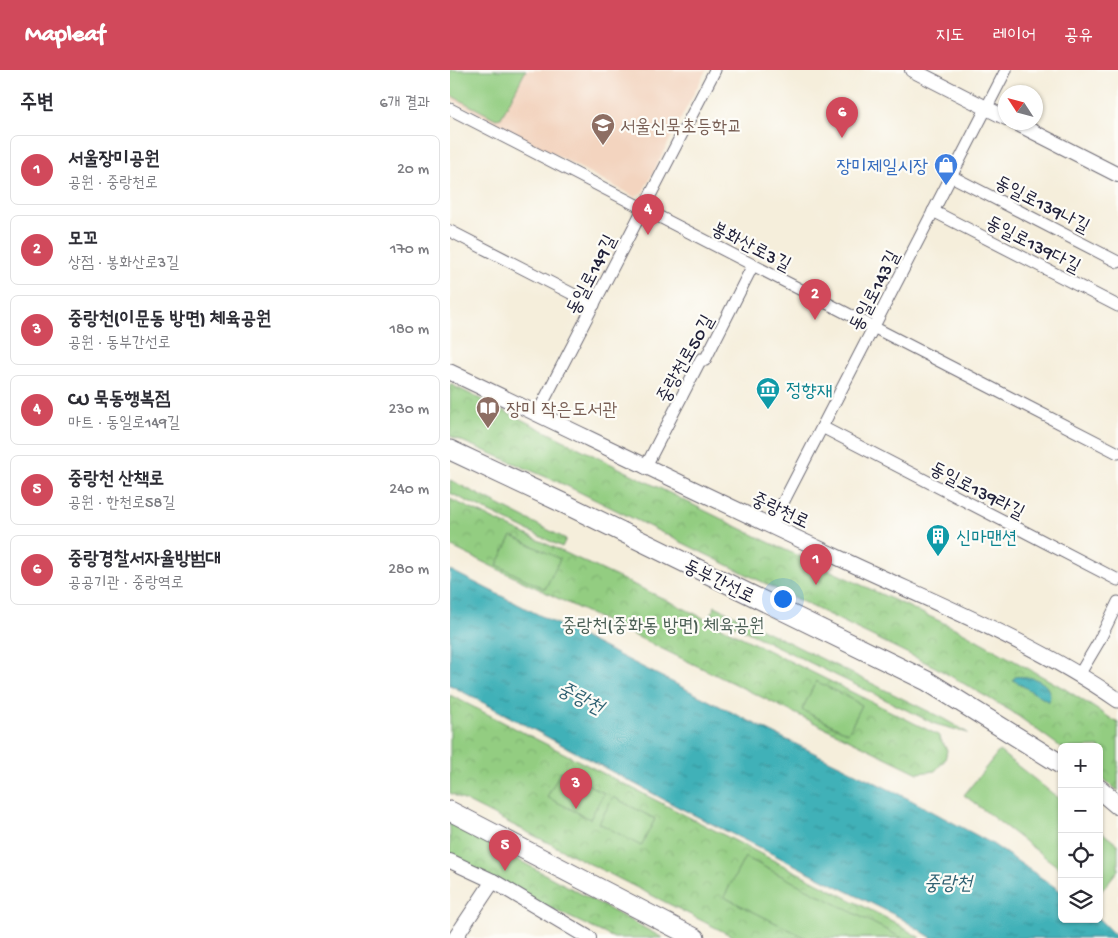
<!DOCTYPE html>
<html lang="ko">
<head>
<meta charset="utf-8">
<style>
  :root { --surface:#fff; --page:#f7f7f7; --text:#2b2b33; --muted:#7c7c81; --line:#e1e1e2; --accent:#d1495b }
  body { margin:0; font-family:"Gochi Hand","Poor Story",sans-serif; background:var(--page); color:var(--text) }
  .controls { position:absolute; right:15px; bottom:15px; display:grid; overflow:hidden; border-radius:8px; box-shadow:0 1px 4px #0004 }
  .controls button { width:45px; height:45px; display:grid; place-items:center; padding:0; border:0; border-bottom:1px solid var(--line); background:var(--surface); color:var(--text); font:25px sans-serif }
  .compass { position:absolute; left:548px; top:15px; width:45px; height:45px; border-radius:50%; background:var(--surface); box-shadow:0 1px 4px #0004; rotate:306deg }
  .you { position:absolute; left:332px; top:528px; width:18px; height:18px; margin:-12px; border:4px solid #fff; border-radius:50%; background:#1a73e8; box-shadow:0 0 0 8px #1a73e833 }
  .badge { display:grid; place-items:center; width:32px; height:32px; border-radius:50%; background:var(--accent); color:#fff; font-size:16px; font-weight:700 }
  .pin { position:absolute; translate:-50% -41px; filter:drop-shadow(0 1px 2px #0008) }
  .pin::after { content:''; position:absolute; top:26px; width:18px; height:15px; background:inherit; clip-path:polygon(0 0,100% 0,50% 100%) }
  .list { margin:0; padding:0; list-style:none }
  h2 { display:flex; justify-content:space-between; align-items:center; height:65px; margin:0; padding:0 20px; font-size:21px }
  h2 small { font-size:16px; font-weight:400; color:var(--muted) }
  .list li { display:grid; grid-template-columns:32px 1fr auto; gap:15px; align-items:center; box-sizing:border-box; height:70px; margin:0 10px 10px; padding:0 10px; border:1px solid var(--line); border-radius:8px }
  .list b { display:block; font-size:19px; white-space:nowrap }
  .list p { margin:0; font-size:16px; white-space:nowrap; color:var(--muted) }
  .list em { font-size:16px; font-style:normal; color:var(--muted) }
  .icon { flex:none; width:28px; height:28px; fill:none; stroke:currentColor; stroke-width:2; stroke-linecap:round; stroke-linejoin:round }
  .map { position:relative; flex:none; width:668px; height:868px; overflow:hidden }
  header { display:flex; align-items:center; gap:30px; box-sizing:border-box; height:70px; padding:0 25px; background:var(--accent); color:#fff }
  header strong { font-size:24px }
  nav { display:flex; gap:28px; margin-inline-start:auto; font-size:18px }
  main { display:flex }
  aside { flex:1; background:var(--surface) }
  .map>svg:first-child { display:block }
  .built { fill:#f3d4bf }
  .grass { fill:url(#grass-tufts); stroke:#5a785e }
  .park { fill:url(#park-crowns); stroke:#5a785e }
  .garden { fill:#93cd81; stroke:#5a785e }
  .water { fill:url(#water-ripples); stroke:#316a7a }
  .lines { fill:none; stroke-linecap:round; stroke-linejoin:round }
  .minor-casing { stroke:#6c6973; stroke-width:13 }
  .tertiary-casing { stroke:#6c6973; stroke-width:16 }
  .secondary-casing { stroke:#6c6973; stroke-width:17 }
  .trunk-casing { stroke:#6c6973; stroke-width:21 }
  .minor { stroke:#fff; stroke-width:11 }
  .tertiary { stroke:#fff; stroke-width:14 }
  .secondary { stroke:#fff; stroke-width:15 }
  .trunk { stroke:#fff; stroke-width:19 }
  .labels { text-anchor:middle; stroke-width:4.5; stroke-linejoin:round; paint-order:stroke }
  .education-label { font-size:19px; fill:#785e54; stroke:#fdfcf7; text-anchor:start }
  .shop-label { font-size:19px; fill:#366cbe; stroke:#fdfcf7; text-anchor:end }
  .street-label { font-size:19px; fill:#22223b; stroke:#fdfcf7 }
  .culture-label { font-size:19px; fill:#0d838f; stroke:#fdfcf7; text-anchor:start }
  .park-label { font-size:19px; fill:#4a5e54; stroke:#fdfcf7 }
  .water-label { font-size:20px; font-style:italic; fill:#306273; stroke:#fdfcf7 }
</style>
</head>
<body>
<header>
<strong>Mapleaf</strong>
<nav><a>지도</a><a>레이어</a><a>공유</a></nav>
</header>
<main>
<aside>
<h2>주변<small>6개 결과</small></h2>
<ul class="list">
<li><span class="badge">1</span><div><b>서울장미공원</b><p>공원 · 중랑천로</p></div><em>20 m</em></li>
<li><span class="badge">2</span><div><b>모꼬</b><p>상점 · 봉화산로3길</p></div><em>170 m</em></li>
<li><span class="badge">3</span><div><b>중랑천(이문동 방면) 체육공원</b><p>공원 · 동부간선로</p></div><em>180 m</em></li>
<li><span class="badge">4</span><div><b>CU 묵동행복점</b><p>마트 · 동일로149길</p></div><em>230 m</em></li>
<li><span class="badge">5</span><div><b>중랑천 산책로</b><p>공원 · 한천로58길</p></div><em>240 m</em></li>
<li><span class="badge">6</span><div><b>중랑경찰서자율방범대</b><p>공공기관 · 중랑역로</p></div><em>280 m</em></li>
</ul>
</aside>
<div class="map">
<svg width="668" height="868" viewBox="0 0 668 868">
  <defs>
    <pattern id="grass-tufts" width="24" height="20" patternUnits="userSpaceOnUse" patternTransform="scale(1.25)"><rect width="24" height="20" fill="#93cd81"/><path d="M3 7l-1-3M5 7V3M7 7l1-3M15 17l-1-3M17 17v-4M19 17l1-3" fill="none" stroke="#7eb070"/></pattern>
    <pattern id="park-crowns" width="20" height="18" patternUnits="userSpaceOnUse" patternTransform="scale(1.25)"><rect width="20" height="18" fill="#93cd81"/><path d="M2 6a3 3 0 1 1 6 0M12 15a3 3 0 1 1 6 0" fill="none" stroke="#7eb070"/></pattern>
    <pattern id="water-ripples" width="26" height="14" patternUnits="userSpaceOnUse" patternTransform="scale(1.25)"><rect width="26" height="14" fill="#40b1b8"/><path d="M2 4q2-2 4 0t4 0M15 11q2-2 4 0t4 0" fill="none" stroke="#359097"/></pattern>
  </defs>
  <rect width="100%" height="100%" fill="#fdfcf7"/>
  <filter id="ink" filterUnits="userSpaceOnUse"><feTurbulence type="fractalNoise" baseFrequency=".02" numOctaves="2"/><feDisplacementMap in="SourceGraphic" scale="10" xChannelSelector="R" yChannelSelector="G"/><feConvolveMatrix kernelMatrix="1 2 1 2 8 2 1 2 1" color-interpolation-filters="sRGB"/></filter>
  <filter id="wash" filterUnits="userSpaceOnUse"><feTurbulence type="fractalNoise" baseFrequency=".0096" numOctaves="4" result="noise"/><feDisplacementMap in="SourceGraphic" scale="20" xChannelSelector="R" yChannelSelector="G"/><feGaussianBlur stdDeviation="1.12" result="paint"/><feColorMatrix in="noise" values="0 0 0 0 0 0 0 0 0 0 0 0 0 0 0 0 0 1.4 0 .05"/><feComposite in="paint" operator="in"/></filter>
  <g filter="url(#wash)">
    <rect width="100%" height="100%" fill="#f5eedb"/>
    <polygon class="built" points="0,0 256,0 193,122 185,127 0,29"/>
    <g class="grass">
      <polygon points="0,410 116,469 112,477 0,423"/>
      <polygon points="265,536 494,649 518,663 485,654 261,544"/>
    </g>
    <g class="park">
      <polygon points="0,314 316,471 509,560 615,619 668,653 668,721 649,705 649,677 612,678 561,641 485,597 115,415 0,366"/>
      <polygon points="0,429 225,534 488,665 497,680 495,690 485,701 468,703 0,476"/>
      <polygon points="0,625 444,852 470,868 286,868 0,723"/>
      <polygon points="0,753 213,868 164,868 0,791"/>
    </g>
    <g class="garden">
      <polygon points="0,0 76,0 51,48 46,49 0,25"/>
      <polygon points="62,466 110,489 95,519 47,495"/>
      <polygon points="366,611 412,635 398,663 352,640"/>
      <polygon points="549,681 612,731 612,800 514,725"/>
      <polygon points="111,701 154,723 140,749 97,727"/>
      <polygon points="163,727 205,749 191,776 149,753"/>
      <polygon points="649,760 668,775 668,800 649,824"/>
      <polygon points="295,787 452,868 356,868 274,827"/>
    </g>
    <g class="water">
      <polygon points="0,500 321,662 459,729 541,773 612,822 612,849 649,849 668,868 482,868 449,847 226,736 0,615"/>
      <path d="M565 607C581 605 604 612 599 632L563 610Z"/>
    </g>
  </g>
  <g filter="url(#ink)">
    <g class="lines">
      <g class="minor-casing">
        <g id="minor">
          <polyline points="0,39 668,383"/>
          <polyline points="501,106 668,192"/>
          <polyline points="483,141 668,236"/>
          <polyline points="0,161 144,235"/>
          <polyline points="87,344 265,0"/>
          <polyline points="372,357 668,510"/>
          <polyline points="195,398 251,289 255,290 303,195"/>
          <polyline points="321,456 556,0"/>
          <polyline points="629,605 648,573 668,532"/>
        </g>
      </g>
      <g class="tertiary-casing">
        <g id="tertiary">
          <polyline points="462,0 556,48"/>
          <polyline points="564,52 668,105"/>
          <polyline points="0,791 43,811 139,868"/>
          <polyline points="5,868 43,811"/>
        </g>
      </g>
      <g class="secondary-casing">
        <path id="secondary" d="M0 302C130 364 258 427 389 488 482 532 583 571 668 630"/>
      </g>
      <g class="trunk-casing">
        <g id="trunk">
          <polyline points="0,380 115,434 477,611 612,695"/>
          <polyline points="649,719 668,735"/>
          <polyline points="0,741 245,868"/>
        </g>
      </g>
      <use href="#minor" class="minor"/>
      <use href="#tertiary" class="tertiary"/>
      <use href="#secondary" class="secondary"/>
      <use href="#trunk" class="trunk"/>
    </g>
  </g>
  <defs>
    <g id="school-pin" transform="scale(1.25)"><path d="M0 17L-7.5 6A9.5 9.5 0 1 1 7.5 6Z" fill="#8d6e63" stroke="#fdfcf7"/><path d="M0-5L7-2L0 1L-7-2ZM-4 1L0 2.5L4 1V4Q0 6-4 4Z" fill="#fff"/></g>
    <g id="shop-pin" transform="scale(1.25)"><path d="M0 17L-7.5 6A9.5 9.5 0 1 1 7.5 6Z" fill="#3f7fe0" stroke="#fdfcf7"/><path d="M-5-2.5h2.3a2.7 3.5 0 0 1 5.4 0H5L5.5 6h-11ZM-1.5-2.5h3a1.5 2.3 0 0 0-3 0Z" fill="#fff"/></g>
    <g id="museum-pin" transform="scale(1.25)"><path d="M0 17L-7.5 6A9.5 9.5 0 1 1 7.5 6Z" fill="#0f9aa8" stroke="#fdfcf7"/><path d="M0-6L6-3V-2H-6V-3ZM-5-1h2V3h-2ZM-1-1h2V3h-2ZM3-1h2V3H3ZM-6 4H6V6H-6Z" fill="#fff"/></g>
    <g id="library-pin" transform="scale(1.25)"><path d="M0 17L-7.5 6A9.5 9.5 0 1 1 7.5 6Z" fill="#8d6e63" stroke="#fdfcf7"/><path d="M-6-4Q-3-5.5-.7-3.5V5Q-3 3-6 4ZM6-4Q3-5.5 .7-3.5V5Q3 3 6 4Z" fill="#fff"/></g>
    <g id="building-pin" transform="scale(1.25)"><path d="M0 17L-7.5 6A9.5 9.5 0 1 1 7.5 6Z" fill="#0f9aa8" stroke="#fdfcf7"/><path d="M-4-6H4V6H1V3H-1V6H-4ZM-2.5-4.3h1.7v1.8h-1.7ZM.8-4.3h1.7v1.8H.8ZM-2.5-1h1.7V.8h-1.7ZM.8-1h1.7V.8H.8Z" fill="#fff"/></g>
  </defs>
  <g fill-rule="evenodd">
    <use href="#school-pin" x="153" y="55"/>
    <use href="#shop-pin" x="496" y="95"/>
    <use href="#museum-pin" x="318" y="319"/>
    <use href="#library-pin" x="38" y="338"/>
    <use href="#building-pin" x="488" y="466"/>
  </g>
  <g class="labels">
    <g class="education-label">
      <text x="170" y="62">서울신묵초등학교</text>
      <text x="56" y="345">장미 작은도서관</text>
    </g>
    <g class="shop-label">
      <text x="478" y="102">장미제일시장</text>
    </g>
    <g class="street-label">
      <text transform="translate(593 133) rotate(27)" y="7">동일로139나길</text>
      <text transform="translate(584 173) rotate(27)" y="7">동일로139다길</text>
      <text transform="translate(302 175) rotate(27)" y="7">봉화산로3길</text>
      <text transform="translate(140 204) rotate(-63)" y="7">동일로149길</text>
      <text transform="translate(423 220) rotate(-63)" y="7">동일로143길</text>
      <text transform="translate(234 288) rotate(-61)" y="7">중랑천로50길</text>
      <text transform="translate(528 419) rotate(27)" y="7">동일로139라길</text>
      <text transform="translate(331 439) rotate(25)" y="7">중랑천로</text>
      <text transform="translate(270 510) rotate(26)" y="7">동부간선로</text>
    </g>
    <g class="culture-label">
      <text x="336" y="326">정향재</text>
      <text x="506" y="473">신마맨션</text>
    </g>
    <g class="park-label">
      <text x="213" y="561">중랑천(중화동 방면) 체육공원</text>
    </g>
    <g class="water-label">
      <text transform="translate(131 627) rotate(27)" y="7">중랑천</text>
      <text x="498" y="819">중랑천</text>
    </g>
  </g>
</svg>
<div class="controls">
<button>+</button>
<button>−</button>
<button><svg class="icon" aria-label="locate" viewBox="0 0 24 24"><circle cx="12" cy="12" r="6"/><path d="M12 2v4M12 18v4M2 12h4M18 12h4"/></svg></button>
<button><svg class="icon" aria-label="layers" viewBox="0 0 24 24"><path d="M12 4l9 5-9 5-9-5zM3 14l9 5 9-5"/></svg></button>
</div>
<svg class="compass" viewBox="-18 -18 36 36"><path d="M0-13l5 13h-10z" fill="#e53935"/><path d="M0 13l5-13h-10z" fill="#7c7c81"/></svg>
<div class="you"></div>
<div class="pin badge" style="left:366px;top:515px">1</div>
<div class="pin badge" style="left:365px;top:250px">2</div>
<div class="pin badge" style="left:126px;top:739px">3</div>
<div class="pin badge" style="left:198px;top:165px">4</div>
<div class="pin badge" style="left:55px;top:801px">5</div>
<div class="pin badge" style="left:392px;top:68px">6</div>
</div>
</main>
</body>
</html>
